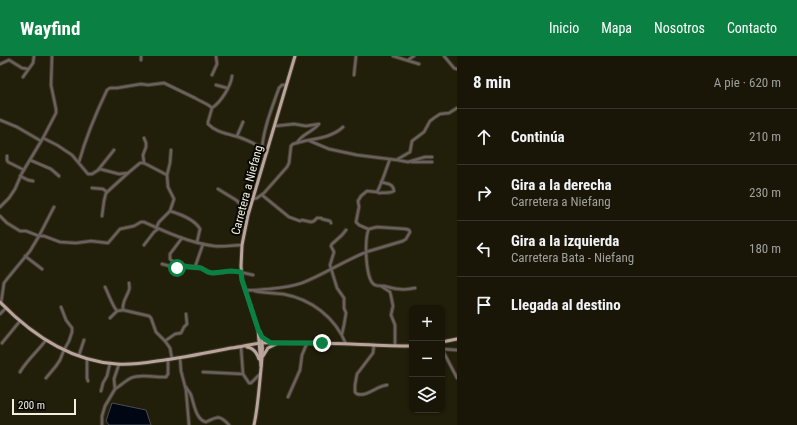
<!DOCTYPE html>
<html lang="es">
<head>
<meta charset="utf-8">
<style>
  :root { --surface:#191608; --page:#262316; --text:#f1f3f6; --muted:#9f9f9c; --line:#373529; --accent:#0b8043 }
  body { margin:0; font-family:"Roboto Condensed",sans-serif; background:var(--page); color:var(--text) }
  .controls { position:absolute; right:12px; bottom:12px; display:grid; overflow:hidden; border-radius:8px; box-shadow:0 1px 3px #0004 }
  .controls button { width:36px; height:36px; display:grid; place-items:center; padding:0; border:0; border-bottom:1px solid var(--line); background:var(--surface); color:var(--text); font:20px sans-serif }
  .scale { position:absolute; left:12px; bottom:10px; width:64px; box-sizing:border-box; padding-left:4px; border:2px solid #f2f0e3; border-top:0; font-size:11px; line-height:14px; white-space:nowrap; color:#f2f0e3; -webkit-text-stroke:3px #090803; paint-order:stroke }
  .stop { position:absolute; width:12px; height:12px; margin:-9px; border:3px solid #0b8043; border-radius:50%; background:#fff }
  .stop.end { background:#0b8043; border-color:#fff; box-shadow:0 1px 4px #0008 }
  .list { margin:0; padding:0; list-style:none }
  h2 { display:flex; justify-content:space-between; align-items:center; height:52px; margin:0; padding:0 16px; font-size:17px }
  h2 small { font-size:13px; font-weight:400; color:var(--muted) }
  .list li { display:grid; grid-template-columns:26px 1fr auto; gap:12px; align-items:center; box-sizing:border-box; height:56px; padding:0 16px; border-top:1px solid var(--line) }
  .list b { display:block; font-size:15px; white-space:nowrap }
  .list p { margin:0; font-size:13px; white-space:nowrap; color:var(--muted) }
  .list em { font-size:13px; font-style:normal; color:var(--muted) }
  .icon { flex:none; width:22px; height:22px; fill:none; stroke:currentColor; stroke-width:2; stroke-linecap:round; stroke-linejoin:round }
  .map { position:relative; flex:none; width:457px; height:369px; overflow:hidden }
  header { display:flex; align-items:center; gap:24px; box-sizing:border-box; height:56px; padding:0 20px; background:var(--accent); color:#fff }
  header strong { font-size:19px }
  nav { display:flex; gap:22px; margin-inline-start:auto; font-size:14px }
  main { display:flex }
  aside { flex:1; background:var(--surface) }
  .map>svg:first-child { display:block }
  .water { fill:#000613; stroke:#494c51 }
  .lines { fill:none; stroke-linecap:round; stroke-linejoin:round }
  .minor-casing { stroke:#3e3b28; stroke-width:4.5 }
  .major-casing { stroke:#3e3b28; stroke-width:5 }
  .minor { stroke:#6b605d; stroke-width:2.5 }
  .major { stroke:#baa49d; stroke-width:3 }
  .route { stroke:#0b8043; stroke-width:5 }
  .labels { text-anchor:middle; stroke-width:4; stroke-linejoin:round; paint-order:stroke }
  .street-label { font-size:12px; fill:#f2f0e3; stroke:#090803 }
</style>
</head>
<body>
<header>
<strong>Wayfind</strong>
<nav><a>Inicio</a><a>Mapa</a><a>Nosotros</a><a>Contacto</a></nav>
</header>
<main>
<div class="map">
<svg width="457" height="369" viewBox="0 0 457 369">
  <rect width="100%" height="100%" fill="#211e0a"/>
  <polygon class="water" points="112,347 146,354 151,369 109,369 106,365"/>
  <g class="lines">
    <g class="minor-casing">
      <g id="minor">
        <polyline points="393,0 419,8"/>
        <polyline points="444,0 454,12 457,13"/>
        <polyline points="141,4 141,0"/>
        <polyline points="408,4 414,0"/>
        <polyline points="0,8 9,4 22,12 28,13"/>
        <polyline points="212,19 217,8 216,0"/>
        <polyline points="354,19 356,0"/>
        <path d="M232 20C231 30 221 46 212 52L208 66V68C216 76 225 77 235 80 243 82 261 90 267 96"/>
        <polyline points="23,21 33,7 34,0"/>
        <polyline points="216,29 227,32"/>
        <polyline points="0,64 17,71 41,85"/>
        <path d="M275 70 294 68 306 70 319 68C313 76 301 78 297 87"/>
        <polyline points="237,80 243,66"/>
        <polyline points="43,82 57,89 72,99 88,118 92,118 100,113 119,118 128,117 140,107 144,107 167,119 168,131 174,143 170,155 159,166 156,172"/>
        <polyline points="310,85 329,93 357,99 397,104 408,106 425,101 432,101"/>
        <path d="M262 92C264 71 272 52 279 32L282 29H286"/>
        <polyline points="7,100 7,104 8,106 24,114"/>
        <polyline points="398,103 410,96 412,85 424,76 430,65 434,62 440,58 449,57 457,52"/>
        <polyline points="30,104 51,113 59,120"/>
        <path d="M79 106C86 81 96 57 107 34L110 32H117L141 28 148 29 164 27 195 42C201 46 207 47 212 52"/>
        <polyline points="412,106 432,106"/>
        <polyline points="144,107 143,99 146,91 146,87 144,82"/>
        <polyline points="98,114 114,94"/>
        <polyline points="167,119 170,107 171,94"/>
        <polyline points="20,120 28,124 33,125"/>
        <polyline points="92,132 103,133 107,136"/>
        <polyline points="218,133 236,144 249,156"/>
        <path d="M377 136 379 137C384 136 389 138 394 135 393 127 387 128 381 126"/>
        <polyline points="262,139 289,161 300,165 302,164 311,166 314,165 317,162 321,162 322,163 330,165 331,167"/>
        <path d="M253 143 257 142 264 137 287 111 289 107 291 90 293 88C310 82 329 84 343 71"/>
        <polyline points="0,151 9,142 15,133 22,117 43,82 56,57 56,53 51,29 52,0"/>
        <path d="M170 155C180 158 195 164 200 173L197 186"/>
        <path d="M0 160 7 167 20 175H26L39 180H44L60 186 76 187 91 185 108 187 120 173 134 170 141 166H144C166 176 190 187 214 190 223 191 233 189 242 189"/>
        <polyline points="102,160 104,145 106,137 128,117"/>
        <path d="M368 173 359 169 356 166 359 151 358 145 361 140 367 135 377 136C382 127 386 113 390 103"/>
        <path d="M182 182 170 198V203C179 212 188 209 199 211 204 213 208 217 213 217 219 218 224 216 229 215 237 215 245 217 253 219"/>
        <polyline points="144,189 154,176 158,173"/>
        <polyline points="25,200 42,213"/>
        <polyline points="162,208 177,212 180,209"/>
        <polyline points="195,211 203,188"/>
        <polyline points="381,230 390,236 391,240 393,250 391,259 395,269 395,290"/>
        <path d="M105 231C109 239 112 249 117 255"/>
        <path d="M246 234C254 235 261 233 268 233 279 232 291 231 302 227 323 219 342 206 364 197L366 196 403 185 406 183 410 176 409 174 406 173 377 171 369 173C364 180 365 225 375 229 377 230 381 230 384 230 389 231 394 233 399 233 404 234 410 233 415 232"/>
        <path d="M255 235C264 237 274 237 283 238 311 243 335 261 346 288"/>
        <polyline points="1,247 4,227 7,223 30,195 39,180 54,151"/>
        <path d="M123 254C122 245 127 241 129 234 130 233 129 228 129 227"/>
        <polyline points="0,258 6,252"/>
        <polyline points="110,262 117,255 123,254 149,260 151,262 156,276 165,285 170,292 172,303"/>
        <polyline points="342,278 344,269 346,257 344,252 344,242 337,232 330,209 334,196 331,190 332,188 342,179 346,174"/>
        <polyline points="165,285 175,278 181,277 184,271 187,268 186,258"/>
        <polyline points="2,287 20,265"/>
        <path d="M374 289 373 297 357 318 355 329V336L357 338C368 341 376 330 387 329"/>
        <polyline points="241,291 243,318 249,327 251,327 260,318"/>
        <polyline points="442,293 457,322"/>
        <polyline points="442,293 457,294"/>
        <polyline points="79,299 84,284"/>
        <polyline points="180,302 181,315 186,334 189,369"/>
        <polyline points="87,303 87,322 88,325"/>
        <path d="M20 316C27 304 38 295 46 284"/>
        <polyline points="203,316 243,318"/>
        <polyline points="46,322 56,310 60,304 64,294 69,285 72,276 72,272 66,264 61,251"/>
        <path d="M186 331C187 334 190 336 191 339 194 348 196 364 206 366 218 360 220 359 229 369"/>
        <path d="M115 333C120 330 125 325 131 322 142 317 155 322 166 321L168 318V303"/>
        <polyline points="101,335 103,327 107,320 110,307"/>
        <polyline points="288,341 300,314 302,299 307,287"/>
        <polyline points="102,369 102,360 105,350 115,333 114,323 119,308"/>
      </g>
    </g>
    <g class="major-casing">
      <g id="major">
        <path d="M0 246C32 279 71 305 117 308 130 309 144 307 157 305 182 302 206 297 231 292 241 291 251 288 261 287 273 286 285 287 297 287 335 286 374 290 412 290"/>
        <polyline points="442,286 457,283"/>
        <path d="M247 291C254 292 257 297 259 303"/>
        <polyline points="263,300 268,292 276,288"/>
        <polyline points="261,310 258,273 242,224 241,210 242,189 248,159 295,0"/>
        <path d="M254 369C258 351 259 332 261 313 262 300 264 289 260 276"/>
      </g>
    </g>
    <use href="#minor" class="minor"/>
    <use href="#major" class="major"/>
  </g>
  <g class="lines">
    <polyline class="route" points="177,212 180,209 188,211 201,212 208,216 212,217 231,215 241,216 242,224 258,273 262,281 271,287 322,287"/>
  </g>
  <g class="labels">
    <g class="street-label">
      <text transform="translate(247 134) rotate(-75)" y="4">Carretera a Niefang</text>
    </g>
  </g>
</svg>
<div class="controls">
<button>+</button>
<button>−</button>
<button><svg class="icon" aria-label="layers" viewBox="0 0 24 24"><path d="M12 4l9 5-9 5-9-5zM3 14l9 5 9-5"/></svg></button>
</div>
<div class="scale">200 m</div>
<div class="stop" style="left:177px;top:212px"></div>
<div class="stop end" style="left:322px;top:287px"></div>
</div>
<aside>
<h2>8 min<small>A pie · 620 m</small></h2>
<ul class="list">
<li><svg class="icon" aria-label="ahead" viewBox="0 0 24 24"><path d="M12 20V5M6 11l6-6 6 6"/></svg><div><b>Continúa</b></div><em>210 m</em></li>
<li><svg class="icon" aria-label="right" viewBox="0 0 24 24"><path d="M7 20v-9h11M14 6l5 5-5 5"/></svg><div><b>Gira a la derecha</b><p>Carretera a Niefang</p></div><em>230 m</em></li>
<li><svg class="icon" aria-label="left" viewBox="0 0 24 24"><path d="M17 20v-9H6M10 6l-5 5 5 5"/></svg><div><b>Gira a la izquierda</b><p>Carretera Bata - Niefang</p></div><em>180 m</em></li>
<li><svg class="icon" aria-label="arrive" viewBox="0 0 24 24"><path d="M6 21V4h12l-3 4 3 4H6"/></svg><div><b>Llegada al destino</b></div></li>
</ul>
</aside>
</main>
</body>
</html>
